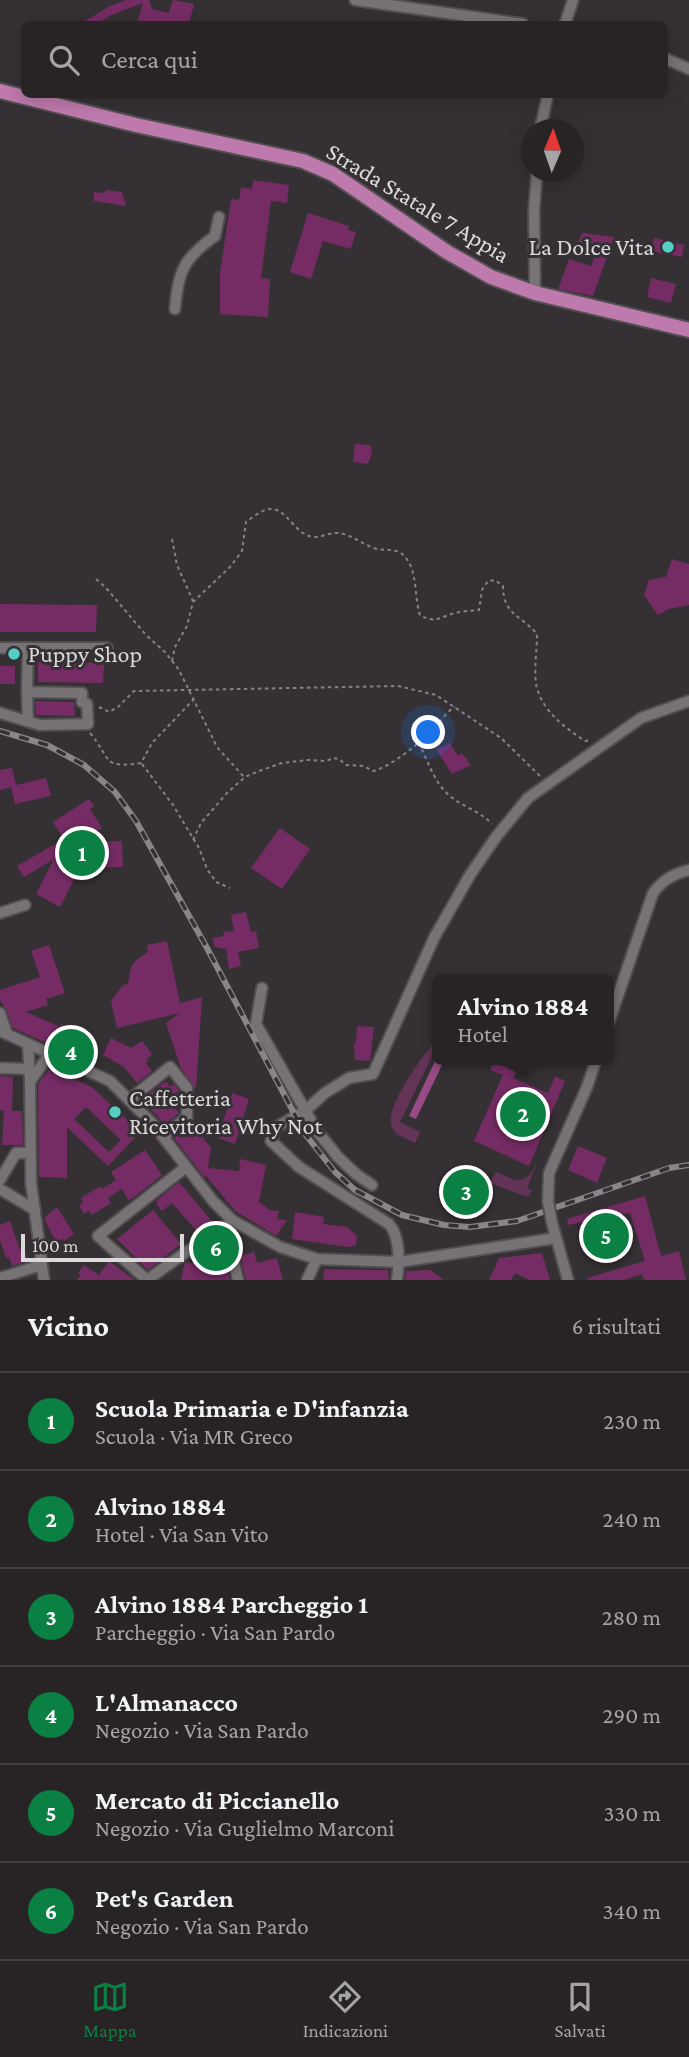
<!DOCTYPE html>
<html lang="it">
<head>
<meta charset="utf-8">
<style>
  :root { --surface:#282426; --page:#343032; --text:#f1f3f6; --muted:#a5a4a7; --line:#444143; --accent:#0b8043 }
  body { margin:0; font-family:"Crimson Pro",serif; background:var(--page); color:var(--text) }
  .compass { position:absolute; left:521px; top:119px; width:63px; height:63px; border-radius:50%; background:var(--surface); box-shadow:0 4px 18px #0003; rotate:2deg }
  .scale { position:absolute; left:21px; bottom:18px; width:163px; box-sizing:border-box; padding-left:7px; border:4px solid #dbd9da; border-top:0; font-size:19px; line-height:24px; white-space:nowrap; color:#dbd9da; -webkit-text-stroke:5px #353033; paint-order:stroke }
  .you { position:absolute; left:429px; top:733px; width:24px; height:24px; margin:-18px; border:5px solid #fff; border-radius:50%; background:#1a73e8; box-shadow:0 0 0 10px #1a73e833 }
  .badge { display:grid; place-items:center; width:46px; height:46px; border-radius:50%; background:var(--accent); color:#fff; font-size:23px; font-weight:700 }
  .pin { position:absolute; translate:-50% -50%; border:4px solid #fff; box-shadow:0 2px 7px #0006 }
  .popup { position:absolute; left:432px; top:974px; width:182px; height:91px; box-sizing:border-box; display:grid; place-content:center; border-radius:10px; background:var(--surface); filter:drop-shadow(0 2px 5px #0005); font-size:23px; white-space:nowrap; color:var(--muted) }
  .popup b { font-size:26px; color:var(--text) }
  .popup::after { content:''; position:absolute; left:50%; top:100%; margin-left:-14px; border:14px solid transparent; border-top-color:var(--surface) }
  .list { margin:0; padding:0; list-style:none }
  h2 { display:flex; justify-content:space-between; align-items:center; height:91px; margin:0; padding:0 28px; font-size:30px }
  h2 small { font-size:23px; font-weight:400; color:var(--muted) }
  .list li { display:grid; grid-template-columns:46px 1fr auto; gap:21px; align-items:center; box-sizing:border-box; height:98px; padding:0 28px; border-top:2px solid var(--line) }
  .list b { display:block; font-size:26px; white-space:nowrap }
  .list p { margin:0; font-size:23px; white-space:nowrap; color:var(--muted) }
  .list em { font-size:23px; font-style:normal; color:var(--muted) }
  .icon { flex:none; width:38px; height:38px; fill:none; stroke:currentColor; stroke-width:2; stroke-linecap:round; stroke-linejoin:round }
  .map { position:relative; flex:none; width:689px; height:1280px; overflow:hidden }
  .search { position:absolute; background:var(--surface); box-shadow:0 4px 18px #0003; left:21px; right:21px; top:21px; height:77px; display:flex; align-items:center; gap:18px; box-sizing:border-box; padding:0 24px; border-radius:10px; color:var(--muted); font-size:26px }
  .sheet { height:679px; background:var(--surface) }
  nav { display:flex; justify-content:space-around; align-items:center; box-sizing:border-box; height:98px; border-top:2px solid var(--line); background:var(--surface); font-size:19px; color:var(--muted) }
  nav a { display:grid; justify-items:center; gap:4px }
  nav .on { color:var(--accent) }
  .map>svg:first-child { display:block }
  .green { fill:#643458 }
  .water { fill:#974a84 }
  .building { fill:#752c64; fill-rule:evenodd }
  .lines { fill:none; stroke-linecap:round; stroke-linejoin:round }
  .minor-casing { stroke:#514e50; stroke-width:14 }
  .major-casing { stroke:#514e50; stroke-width:18 }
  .path { stroke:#868385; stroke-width:2; stroke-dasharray:3.5 3.5; stroke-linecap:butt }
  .minor { stroke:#767275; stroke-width:10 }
  .major { stroke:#bf7aad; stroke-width:14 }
  .rail-casing { stroke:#898688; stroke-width:6 }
  .rail { stroke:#353033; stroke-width:3.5; stroke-dasharray:10; stroke-linecap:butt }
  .minor-bridge-casing { stroke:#514e50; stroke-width:14; stroke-linecap:butt }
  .minor-bridge { stroke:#767275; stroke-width:10 }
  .poi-dot { fill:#56cec4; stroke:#353033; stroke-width:2.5 }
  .labels { text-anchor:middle; stroke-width:6; stroke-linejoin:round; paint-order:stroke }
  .street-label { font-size:24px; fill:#dbd9da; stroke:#353033 }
  .poi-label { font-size:24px; fill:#dbd9da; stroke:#353033; text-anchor:start }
</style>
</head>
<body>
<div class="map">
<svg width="689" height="1280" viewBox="0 0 689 1280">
  <rect width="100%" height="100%" fill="#353033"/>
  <g class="green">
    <path d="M437 1039V1046L400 1122 420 1132 415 1143C408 1139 396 1136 392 1128 384 1106 423 1056 437 1039Z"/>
    <path d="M546 1139 527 1188 532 1190 528 1197 490 1183 496 1172C503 1174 511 1180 518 1180 535 1181 540 1150 546 1139Z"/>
  </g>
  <polygon class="water" points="437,1057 437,1060 444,1061 416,1119 409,1116"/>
  <g class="building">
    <polygon points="126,0 149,0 152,9 169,13 173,0 194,4 189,24 137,24 143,3 114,14 96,24 80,24 110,6"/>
    <polygon points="253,180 289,185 287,203 271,201 261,278 270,279 268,317 220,314 220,273 231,199 239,200 241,187 252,189"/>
    <polygon points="106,190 122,192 126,206 94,201 94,192 105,193"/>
    <polygon points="308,213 349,226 348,230 356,232 351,249 323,241 311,279 290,272"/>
    <polygon points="582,233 614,237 593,296 558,289 569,259 591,266 596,252 587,245 578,242"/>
    <polygon points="654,238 684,245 682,257 651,251"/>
    <polygon points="651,278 676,284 671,303 647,297"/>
    <polygon points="355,444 370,445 372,453 368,464 353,462"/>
    <polygon points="672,559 689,564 689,605 669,609 658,615 644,595 649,580 666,577"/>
    <polygon points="0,604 97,605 96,632 0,632"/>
    <polygon points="38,662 104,663 103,683 38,682"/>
    <rect x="0" y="666" width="15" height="18"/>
    <polygon points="35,701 74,702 75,716 36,715"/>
    <polygon points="450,743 458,756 462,753 471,765 452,774 436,749"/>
    <polygon points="12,768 16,785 46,778 51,796 15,804 11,787 0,790 0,770"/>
    <polygon points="89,799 94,806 90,809 102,828 78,842 122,841 123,867 80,868 60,907 36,894 54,859 24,877 17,866 64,839 53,822"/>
    <polygon points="280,828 310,849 282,889 251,868"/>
    <polygon points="246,912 251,932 256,931 259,948 238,952 241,966 229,969 226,949 215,947 212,938 224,936 223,932 234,931 231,915"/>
    <polygon points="167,941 180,1003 202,997 196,1089 181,1068 166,1023 180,1013 117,1028 111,1001 123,985 128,984 131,967 136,960 148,952 147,945"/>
    <polygon points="49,945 65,993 46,999 48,1005 26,1012 60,1027 61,1024 75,1031 72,1035 75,1037 75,1040 87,1046 80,1058 13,1028 7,1011 0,1000 0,990 40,977 31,951"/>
    <polygon points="357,1026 374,1027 370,1061 355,1060 354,1043 356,1043"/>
    <polygon points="111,1038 131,1048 142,1041 152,1054 147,1059 148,1061 146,1063 152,1071 137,1083 124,1067 103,1055"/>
    <polygon points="494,1062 516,1072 513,1078 548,1093 555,1076 565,1081 529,1166 474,1141 503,1075 490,1070"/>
    <path d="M50 1069 92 1087 140 1132 108 1166 67 1127V1178L39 1177 38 1084ZM86 1107 121 1140 109 1152 74 1119Z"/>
    <polygon points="0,1076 13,1077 12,1111 22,1111 23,1145 2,1145 4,1111 0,1110"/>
    <polygon points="166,1081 170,1087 174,1084 179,1091 170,1101 179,1113 165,1125 142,1099"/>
    <polygon points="232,1093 249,1099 235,1144 218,1138"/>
    <polygon points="192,1123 211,1148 208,1168 239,1171 240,1159 266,1165 259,1202 270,1210 279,1211 277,1219 287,1220 276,1236 235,1211 206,1176 205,1178 174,1138"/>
    <polygon points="578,1146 607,1158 597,1183 568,1170"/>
    <polygon points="145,1150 162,1175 129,1201 122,1189 108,1198 111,1203 92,1215 89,1211 84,1214 79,1205 83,1202 81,1198 100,1186 102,1189 116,1180 111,1172"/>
    <polygon points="179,1182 215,1225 196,1244 190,1242 195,1229 172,1203 162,1211 156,1204 158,1203 156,1201"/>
    <polygon points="645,1196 661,1256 679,1251 686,1280 644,1280 642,1274 623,1280 587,1280 587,1278 645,1261 630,1213 568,1225 567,1219"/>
    <polygon points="57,1207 74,1234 64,1241 63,1239 56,1242 44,1218"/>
    <polygon points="153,1210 181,1244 148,1270 117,1239"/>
    <polygon points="295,1212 324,1217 323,1224 347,1227 357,1236 356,1245 348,1247 292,1239"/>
    <polygon points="10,1221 20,1250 24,1248 28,1261 12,1266 9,1257 6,1258 0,1240 0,1225"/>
    <polygon points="216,1247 219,1247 215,1258 224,1256 230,1280 181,1280 185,1262 208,1266 203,1260"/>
    <polygon points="254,1252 257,1263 277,1258 283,1280 246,1280 240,1256"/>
    <polygon points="542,1253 550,1280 529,1280 515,1273 511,1280 489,1280 499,1258"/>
    <polygon points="109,1261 135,1280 77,1280 81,1275 78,1273 84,1265 99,1275"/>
    <polygon points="324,1269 388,1270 389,1280 323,1280"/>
    <polygon points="430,1270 444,1280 405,1280 406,1271"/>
  </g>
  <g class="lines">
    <g class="minor-casing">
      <g id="minor">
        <polyline points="355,0 523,24"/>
        <polyline points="565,24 573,0"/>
        <polyline points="664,58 689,69"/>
        <polyline points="540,130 548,94"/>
        <polyline points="535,293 534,211 537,172"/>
        <path d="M175 309C178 271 184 258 215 236L219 217"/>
        <polyline points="0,648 107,648"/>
        <polyline points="27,692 28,721"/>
        <polyline points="0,713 40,725 88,724 87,704 82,702 82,693 27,692 28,648"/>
        <polyline points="0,913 25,905"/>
        <polyline points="262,988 256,1024 317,1131 338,1157 356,1174 372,1185"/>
        <polyline points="0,1013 7,1034"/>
        <path d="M609 1022 653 893C663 880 673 874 689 870"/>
        <polyline points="0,1031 110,1081 153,1124 213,1201 232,1220 280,1247 317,1259 399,1262 556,1238"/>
        <polyline points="28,1044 30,1082 50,1053"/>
        <polyline points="0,1068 29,1069"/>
        <polyline points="30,1082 31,1183 44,1280"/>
        <polyline points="129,1100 170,1067 187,1088 187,1117 163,1137"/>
        <polyline points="0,1180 16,1153 30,1153"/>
        <polyline points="0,1189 35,1210"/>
        <polyline points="548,1201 549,1173 587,1087 596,1060"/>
        <polyline points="552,1223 568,1280"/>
        <polyline points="225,1226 238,1280"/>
        <polyline points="0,1278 41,1265"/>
        <polyline points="147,1280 98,1236 186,1167"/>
        <polyline points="147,1280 189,1250 197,1254 232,1220"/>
        <polyline points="307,1280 317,1259"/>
        <path d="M397 1280C399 1263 401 1238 389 1224L299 1167 271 1141 275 1128 306 1110 325 1093 349 1078 373 1074 434 938 470 875 496 837 528 798 641 718 689 701"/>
      </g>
    </g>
    <g class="major-casing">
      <polyline id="major" points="0,91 136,125 303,161 333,174 447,252 491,277 535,293 689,330"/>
    </g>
    <g class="path">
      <polyline points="172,539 177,565 193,601"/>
      <polyline points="96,579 107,589 146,635 165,652 179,670 217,747 244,777"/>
      <path d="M172 661 175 647 187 626 193 602 230 567 242 551 246 522C253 517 261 510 270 509 288 508 295 537 315 537 322 537 329 533 336 533 351 533 362 545 377 549 388 551 398 547 406 558 418 573 414 598 420 615 435 624 440 617 455 613 463 611 471 611 479 610L482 590 488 581 495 580 503 586C503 615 521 615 537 634 537 649 534 668 536 684 541 710 564 727 585 741L591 740"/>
      <polyline points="99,707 109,712 118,707 134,691 398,686 436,695 501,738 541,777"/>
      <path d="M90 733C112 759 101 769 141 763L152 743 194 699"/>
      <path d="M419 743C428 761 434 783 450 796 463 807 480 811 492 824"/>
      <polyline points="142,764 173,805 199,848 207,869 216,882 230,888"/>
      <path d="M193 840 201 823 227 793 245 777 259 771 282 763 308 760 326 761 333 758 339 759 346 765 364 766 373 771C392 766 421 742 436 727 442 720 446 712 455 707"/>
    </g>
    <use href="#minor" class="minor"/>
    <use href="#major" class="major"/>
    <g class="rail-casing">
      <polyline id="rail" points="0,731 47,745 84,765 115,792 136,821 207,948 305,1134 335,1172 355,1190 402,1215 444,1225 470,1227 517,1221 669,1168 689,1165"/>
    </g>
    <use href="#rail" class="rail"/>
    <g class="minor-bridge-casing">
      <polyline id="minor-bridge" points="548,1201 552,1223"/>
    </g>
    <use href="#minor-bridge" class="minor-bridge"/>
  </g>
  <g class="poi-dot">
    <circle cx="668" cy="247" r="7"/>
    <circle cx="14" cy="654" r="7"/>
    <circle cx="115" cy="1112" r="7"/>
  </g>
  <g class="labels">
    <g class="street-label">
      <text transform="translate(418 203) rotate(31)" y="8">Strada Statale 7 Appia</text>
    </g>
    <g class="poi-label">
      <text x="654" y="255" text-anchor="end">La Dolce Vita</text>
      <text x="28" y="662">Puppy Shop</text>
      <text x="129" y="1106">Caffetteria<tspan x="129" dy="28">Ricevitoria Why Not</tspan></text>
    </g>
  </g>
</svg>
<svg class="compass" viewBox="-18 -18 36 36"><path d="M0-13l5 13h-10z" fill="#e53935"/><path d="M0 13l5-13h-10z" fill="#a5a4a7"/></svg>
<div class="scale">100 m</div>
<div class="you"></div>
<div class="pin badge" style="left:82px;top:853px">1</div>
<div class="pin badge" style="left:523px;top:1114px">2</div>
<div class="popup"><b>Alvino 1884</b>Hotel</div>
<div class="pin badge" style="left:466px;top:1192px">3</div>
<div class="pin badge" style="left:71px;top:1052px">4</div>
<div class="pin badge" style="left:606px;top:1236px">5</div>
<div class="pin badge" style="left:216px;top:1248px">6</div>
<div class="search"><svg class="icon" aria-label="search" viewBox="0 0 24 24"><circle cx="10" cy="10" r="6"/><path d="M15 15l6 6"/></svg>Cerca qui</div>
</div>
<section class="sheet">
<h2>Vicino<small>6 risultati</small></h2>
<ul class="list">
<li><span class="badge">1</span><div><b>Scuola Primaria e D'infanzia</b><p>Scuola · Via MR Greco</p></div><em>230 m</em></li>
<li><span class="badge">2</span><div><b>Alvino 1884</b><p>Hotel · Via San Vito</p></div><em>240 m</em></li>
<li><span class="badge">3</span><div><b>Alvino 1884 Parcheggio 1</b><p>Parcheggio · Via San Pardo</p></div><em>280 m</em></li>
<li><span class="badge">4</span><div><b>L'Almanacco</b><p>Negozio · Via San Pardo</p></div><em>290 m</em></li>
<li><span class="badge">5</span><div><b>Mercato di Piccianello</b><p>Negozio · Via Guglielmo Marconi</p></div><em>330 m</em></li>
<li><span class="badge">6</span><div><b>Pet's Garden</b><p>Negozio · Via San Pardo</p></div><em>340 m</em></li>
</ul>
</section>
<nav>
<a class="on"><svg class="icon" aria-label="map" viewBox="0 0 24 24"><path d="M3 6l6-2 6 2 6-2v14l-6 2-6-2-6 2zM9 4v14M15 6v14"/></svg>Mappa</a>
<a><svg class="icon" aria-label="directions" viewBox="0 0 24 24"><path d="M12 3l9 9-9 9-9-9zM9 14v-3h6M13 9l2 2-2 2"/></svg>Indicazioni</a>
<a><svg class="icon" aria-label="saved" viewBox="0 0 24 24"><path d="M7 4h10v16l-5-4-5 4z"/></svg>Salvati</a>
</nav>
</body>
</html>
